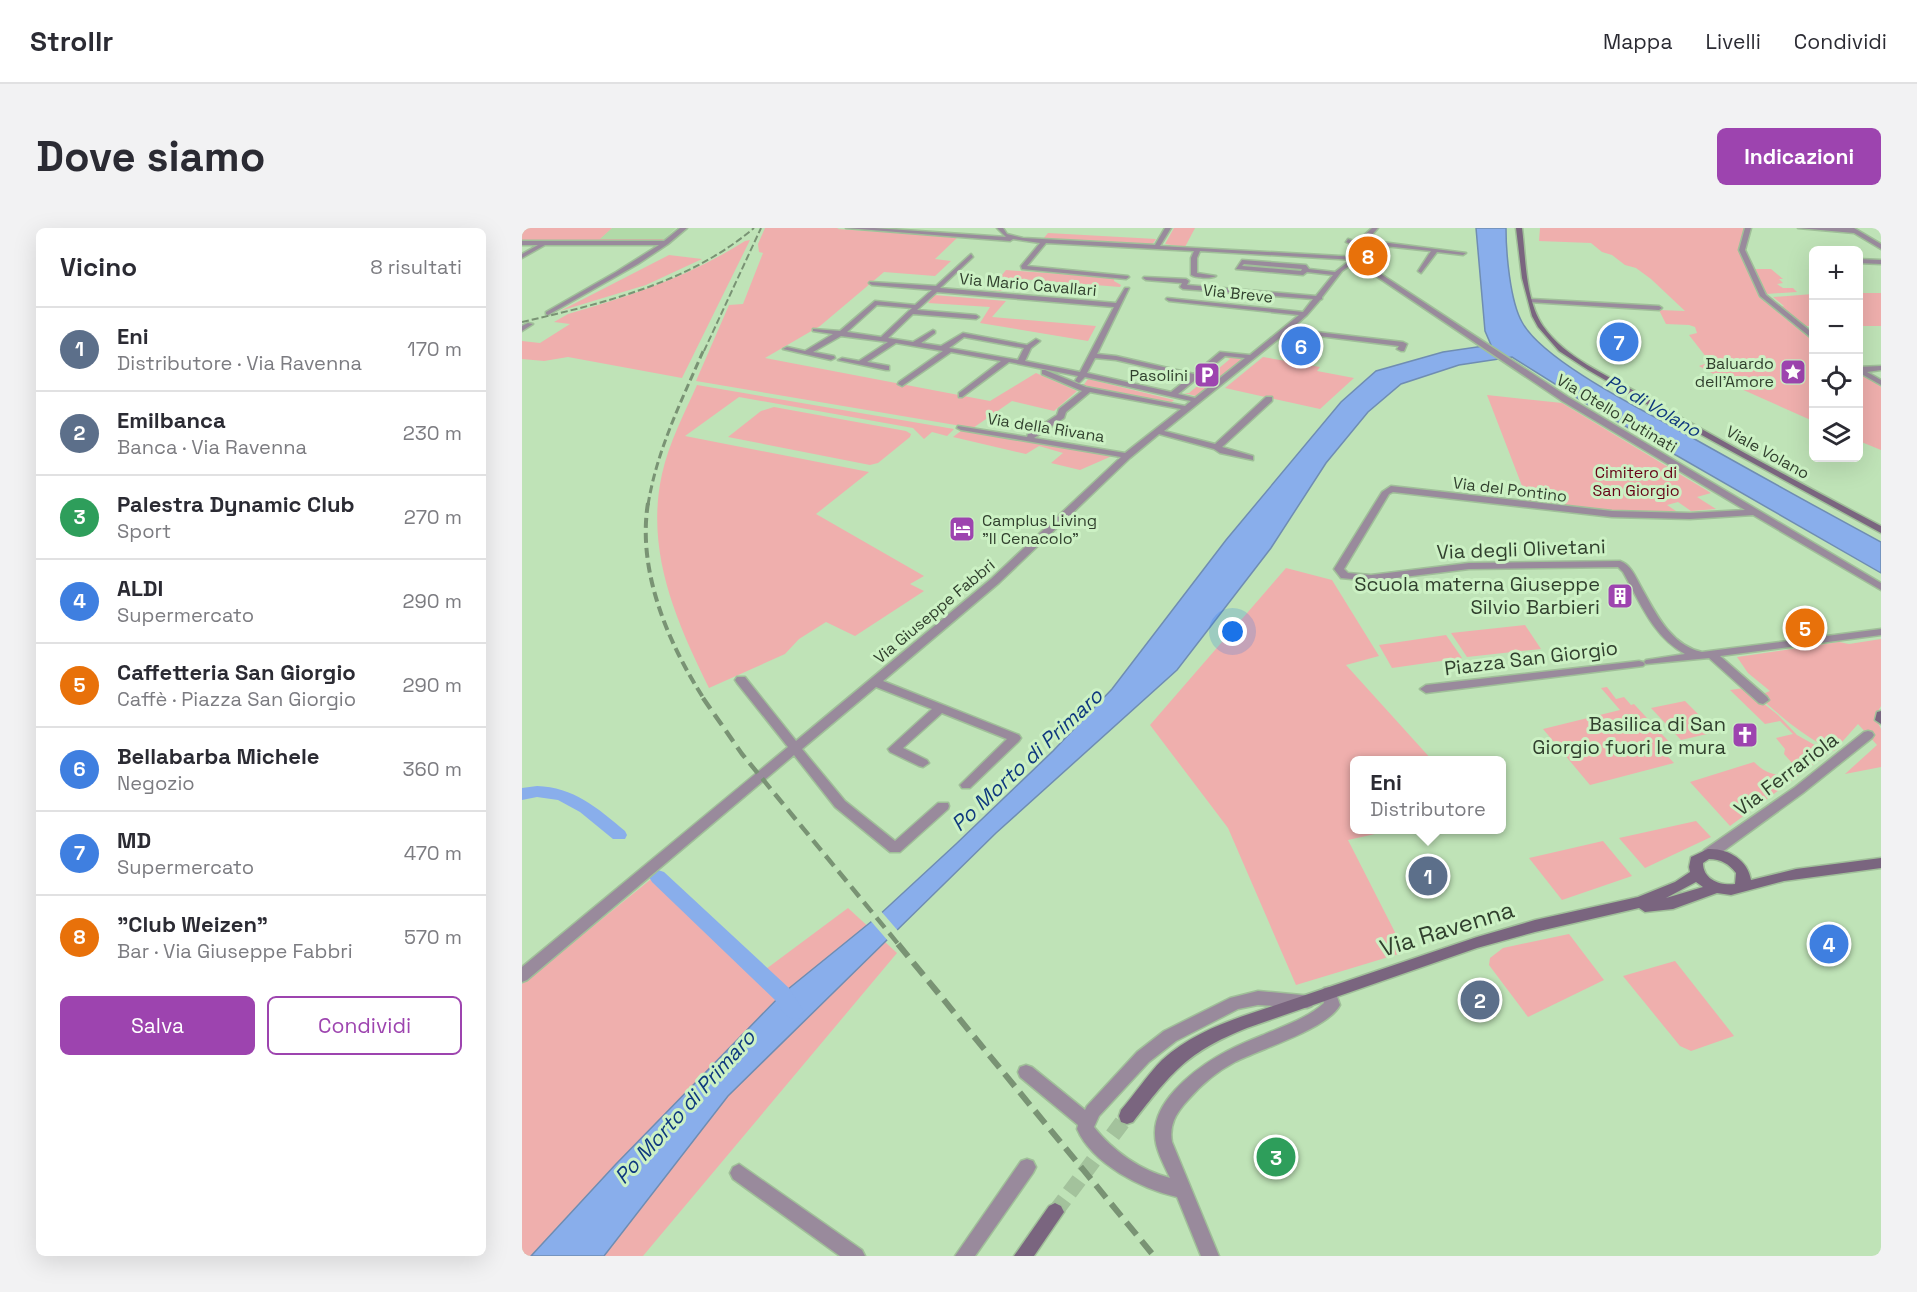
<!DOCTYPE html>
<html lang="it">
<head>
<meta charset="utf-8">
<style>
  :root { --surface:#fff; --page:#f2f2f3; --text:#2b2b33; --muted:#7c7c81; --line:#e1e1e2; --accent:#9d44af }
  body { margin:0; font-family:"Space Grotesk",sans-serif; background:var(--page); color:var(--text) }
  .controls { position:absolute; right:18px; top:18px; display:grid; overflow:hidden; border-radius:9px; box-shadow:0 6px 24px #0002 }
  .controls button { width:54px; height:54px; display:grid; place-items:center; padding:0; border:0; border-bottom:2px solid var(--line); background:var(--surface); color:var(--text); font:30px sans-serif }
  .you { position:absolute; left:711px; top:404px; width:21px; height:21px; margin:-15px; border:4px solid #fff; border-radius:50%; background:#1a73e8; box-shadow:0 0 0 9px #1a73e833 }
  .badge { display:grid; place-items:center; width:39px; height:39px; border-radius:50%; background:var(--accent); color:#fff; font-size:20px; font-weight:700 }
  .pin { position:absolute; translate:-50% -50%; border:3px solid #fff; box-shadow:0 2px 6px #0006 }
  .popup { position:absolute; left:828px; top:528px; width:156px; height:78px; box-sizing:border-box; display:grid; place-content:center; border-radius:9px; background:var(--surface); filter:drop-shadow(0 2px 4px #0005); font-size:20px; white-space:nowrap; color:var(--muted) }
  .popup b { font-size:22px; color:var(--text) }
  .popup::after { content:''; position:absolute; left:50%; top:100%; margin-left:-12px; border:12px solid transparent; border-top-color:var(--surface) }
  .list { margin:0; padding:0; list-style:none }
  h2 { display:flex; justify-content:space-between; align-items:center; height:78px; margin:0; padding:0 24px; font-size:26px }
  h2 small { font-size:20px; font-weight:400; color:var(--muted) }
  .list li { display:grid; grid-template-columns:39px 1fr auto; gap:18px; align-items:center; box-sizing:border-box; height:84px; padding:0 24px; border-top:2px solid var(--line) }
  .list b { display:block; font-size:22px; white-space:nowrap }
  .list p { margin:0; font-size:20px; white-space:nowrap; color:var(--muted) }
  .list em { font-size:20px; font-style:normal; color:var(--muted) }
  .actions { display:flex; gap:12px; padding:18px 24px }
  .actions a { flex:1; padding:14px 0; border:2px solid var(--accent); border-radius:9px; text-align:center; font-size:21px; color:var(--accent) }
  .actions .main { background:var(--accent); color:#fff }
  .icon { flex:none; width:33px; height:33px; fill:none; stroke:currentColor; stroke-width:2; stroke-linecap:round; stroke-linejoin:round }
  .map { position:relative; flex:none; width:1359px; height:1028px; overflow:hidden; border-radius:9px }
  header { display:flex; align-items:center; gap:36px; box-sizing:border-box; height:84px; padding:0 30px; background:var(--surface); border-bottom:2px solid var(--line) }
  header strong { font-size:28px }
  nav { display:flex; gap:33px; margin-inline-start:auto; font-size:21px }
  .intro { display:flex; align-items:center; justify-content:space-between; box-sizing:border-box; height:144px; padding:0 36px }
  h1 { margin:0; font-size:42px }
  .button { padding:15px 27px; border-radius:9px; background:var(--accent); color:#fff; font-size:21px; font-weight:700 }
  main { display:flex; gap:36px; padding:0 36px }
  aside { flex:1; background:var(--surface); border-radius:9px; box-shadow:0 6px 24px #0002 }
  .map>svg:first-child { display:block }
  .built { fill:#b1daa8 }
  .green { fill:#efafad }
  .water { fill:#89aeeb; stroke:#6f8db2; stroke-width:1.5 }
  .pier { fill:#bfe3b7 }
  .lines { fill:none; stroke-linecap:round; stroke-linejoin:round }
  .canal { fill:#89aeeb; fill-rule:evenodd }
  .secondary-tunnel { stroke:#a3c29c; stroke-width:16; stroke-dasharray:16 8; stroke-linecap:butt }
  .street-casing { stroke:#a0bf99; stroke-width:3 }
  .secondary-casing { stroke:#a0bf99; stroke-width:3 }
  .street { fill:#998a9c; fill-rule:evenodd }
  .secondary { fill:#7a657f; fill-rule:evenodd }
  .rail-far4 { stroke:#799374; stroke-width:2; stroke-dasharray:7 3; stroke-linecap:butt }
  .rail-far3 { stroke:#799374; stroke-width:3; stroke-dasharray:8 4; stroke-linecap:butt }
  .rail-far2 { stroke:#799374; stroke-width:4; stroke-dasharray:10 5; stroke-linecap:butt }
  .rail-far1 { stroke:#799374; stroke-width:4.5; stroke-dasharray:13 7; stroke-linecap:butt }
  .rail { stroke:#799374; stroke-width:6; stroke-dasharray:16 8; stroke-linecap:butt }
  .labels { text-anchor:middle; stroke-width:6; stroke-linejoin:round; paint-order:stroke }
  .far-street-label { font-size:16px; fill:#31402e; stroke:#ccf1c4 }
  .far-poi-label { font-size:16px; fill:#31402e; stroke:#ccf1c4; text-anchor:end }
  .far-park-label { font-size:16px; fill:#660316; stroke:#ccf1c4 }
  .far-water-label { font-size:18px; font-style:italic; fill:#0e387e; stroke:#ccf1c4 }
  .street-label { font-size:20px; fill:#31402e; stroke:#ccf1c4 }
  .poi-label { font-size:20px; fill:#31402e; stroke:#ccf1c4; text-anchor:end }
  .water-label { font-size:21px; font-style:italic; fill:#0e387e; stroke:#ccf1c4 }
  .near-street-label { font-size:24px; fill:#31402e; stroke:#ccf1c4 }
</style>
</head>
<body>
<header>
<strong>Strollr</strong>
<nav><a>Mappa</a><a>Livelli</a><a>Condividi</a></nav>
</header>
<div class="intro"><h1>Dove siamo</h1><a class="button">Indicazioni</a></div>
<main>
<aside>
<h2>Vicino<small>8 risultati</small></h2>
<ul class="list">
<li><span class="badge" style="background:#5c6f8a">1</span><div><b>Eni</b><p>Distributore · Via Ravenna</p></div><em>170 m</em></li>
<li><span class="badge" style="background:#5c6f8a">2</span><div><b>Emilbanca</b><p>Banca · Via Ravenna</p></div><em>230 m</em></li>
<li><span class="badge" style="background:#2e9e5b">3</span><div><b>Palestra Dynamic Club</b><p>Sport</p></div><em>270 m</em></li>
<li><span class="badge" style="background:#3f7fe0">4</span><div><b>ALDI</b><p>Supermercato</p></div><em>290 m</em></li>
<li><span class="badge" style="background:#e8710a">5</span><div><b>Caffetteria San Giorgio</b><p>Caffè · Piazza San Giorgio</p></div><em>290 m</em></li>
<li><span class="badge" style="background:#3f7fe0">6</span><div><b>Bellabarba Michele</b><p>Negozio</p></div><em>360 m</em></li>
<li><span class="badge" style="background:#3f7fe0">7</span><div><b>MD</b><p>Supermercato</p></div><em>470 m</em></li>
<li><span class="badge" style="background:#e8710a">8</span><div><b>&quot;Club Weizen&quot;</b><p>Bar · Via Giuseppe Fabbri</p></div><em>570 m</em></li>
</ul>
<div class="actions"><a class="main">Salva</a><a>Condividi</a></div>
</aside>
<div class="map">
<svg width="1359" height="1028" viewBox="0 0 1359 1028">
  <rect width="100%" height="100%" fill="#bfe3b7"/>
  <polygon class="built" points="90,0 154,0 142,11 77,11"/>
  <g class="green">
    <polygon points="0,0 90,0 78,11 142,11 138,15 0,14"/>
    <polygon points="243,0 317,0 315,1 436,9 413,31 429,33 413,48 362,44 298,98 243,130 468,173 514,145 555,163 532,183 490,173 451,200 174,153 207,77 221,76 241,25 237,24 236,16"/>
    <polygon points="652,0 673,0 663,19 643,16"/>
    <polygon points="1018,0 1222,0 1217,21 1237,69 1291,113 1291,193 1217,160 1177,138 1188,134 1167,107 1175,105 1173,99 1167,97 1144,96 1137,82 1163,83 1129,51 1114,40 1103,37 1090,27 1080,24 1069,15 1017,13"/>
    <polygon points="526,5 634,11 630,17 521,11"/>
    <path d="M228 12 160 150 46 129 22 133 0 131V113L18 115 48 96 32 94 46 86C109 68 168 48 223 13Z"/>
    <polygon points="147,27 180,31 124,57 38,83"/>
    <polygon points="1232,41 1249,41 1261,51 1257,51 1261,55 1255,56 1261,60 1271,60 1275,64 1244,66"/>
    <polygon points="484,42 592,50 592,53 599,57 598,59 499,51 485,63 468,62"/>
    <rect x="1337" y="65" width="22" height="33"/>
    <polygon points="1291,66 1291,98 1282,98 1257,79 1262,78 1251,69"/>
    <polygon points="412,67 484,73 470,89 574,98 566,113 458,95 468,79 406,75"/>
    <polygon points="703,129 723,129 674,168 662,165 667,165 708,131"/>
    <polygon points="741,129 798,139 795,143 832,150 798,181 703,160"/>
    <polygon points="1337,144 1359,159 1359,222 1337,213"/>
    <polygon points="566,151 652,172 649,175 561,158"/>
    <path d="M175 157 432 201 425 208 410 204 402 211 391 200 217 169 163 208 347 244 294 286 402 348 388 356 402 363 333 408 304 394 277 411 263 426 187 460C154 393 123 323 140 246 147 215 162 186 175 157Z"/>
    <polygon points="965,167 1040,175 1189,265 1175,269 1194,281 1169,283 1156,274 1145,277 1154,283 1096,284 1007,276"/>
    <polygon points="252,179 384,203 389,206 388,209 356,235 348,237 206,209 239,183"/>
    <polygon points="440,202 587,226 590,228 558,242 529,235 541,225 517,218 504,226 431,209"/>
    <polygon points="764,340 810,352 857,428 824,437 910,532 832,532 832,602 871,602 826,612 883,724 774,757 706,600 628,497"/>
    <polygon points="1003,397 1019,421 945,429 929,405"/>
    <polygon points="924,407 940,430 870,440 857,417"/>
    <path d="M1359 411V478L1355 485V493L1359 501V539L1323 546 1355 517 1336 496 1312 523C1281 508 1261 490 1236 468L1248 463 1226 445 1215 429 1317 414 1327 416Z"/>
    <polygon points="1085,459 1094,471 1102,469 1109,477 1112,476 1149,516 1137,519 1152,535 1068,557 1021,501 1098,482 1079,460"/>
    <path d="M1222 460 1256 487 1275 507 1307 525 1208 598 1168 554 1232 534C1242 544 1253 549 1267 546L1271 540 1270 535 1262 526 1263 521 1254 510 1271 506 1258 493 1243 496 1208 462Z"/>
    <polygon points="1163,473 1194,504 1159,512 1129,480"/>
    <polygon points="1174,593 1189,609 1123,640 1097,610"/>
    <polygon points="1081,613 1110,648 1040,672 1007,630"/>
    <polygon points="139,643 244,741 326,680 375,725 121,1028 0,1028 0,756"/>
    <polygon points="1047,706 1082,752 1006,789 967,737 968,730 981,720"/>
    <polygon points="1153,733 1212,808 1169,823 1158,818 1101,748"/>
  </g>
  <path class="water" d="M954 0H984C984 24 988 73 1000 94 1020 132 1120 182 1160 204 1226 241 1292 278 1359 314V345L1065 176 990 129 937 137 879 156 846 184 804 235 749 320 655 442 474 605 206 868 82 1028H9L94 936 260 766 355 689 434 616 531 523 590 461 704 312 819 174 854 143 921 124 969 117 963 103Z"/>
  <polygon class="pier" points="358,682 377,704 367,714 347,691"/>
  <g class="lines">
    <g class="canal">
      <path d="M15 558C51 559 76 580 103 603L105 607 103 611H91L58 584 36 572 15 569 0 572V560Z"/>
      <path d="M136 642 142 644 267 760 282 784 279 790C265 795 260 782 253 772L130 654 127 649 130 644Z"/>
    </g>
    <polyline class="secondary-tunnel" points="533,984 605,888"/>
    <g class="street-casing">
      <g id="street">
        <polygon points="158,0 165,0 146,16 116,36 26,87 24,86 24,84 94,44 137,17 23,17 0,30 0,26 16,17 0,17 0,13 142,13"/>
        <path d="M324 0H352L484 9 475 0H481L485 6 501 10 633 17 643 0H649L638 18 836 29V31L1046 169 1359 355V362L1231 287 1168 291 1090 289 871 264 867 266 822 341 826 345 849 347 947 335 1098 333C1109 337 1113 348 1118 357 1133 384 1148 417 1180 424L1359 401V407L1198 428 1245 469 1247 472 1241 476 1237 475 1187 430 1124 436 1122 434 1124 432 1163 426C1131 409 1118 374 1101 344L1096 339 947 341 849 353 819 350 812 341 860 264 869 258 1090 283 1168 285 1223 282 1040 173 833 34V32L678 23 675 30V45L694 48C689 51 674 50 669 47V30L672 23 524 15 505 38 606 48 607 49 604 51 500 41 499 38 518 15 491 11 488 13Z"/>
        <polygon points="850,0 856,0 847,10 839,12 839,10"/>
        <polygon points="1223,0 1229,0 1223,22 1244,67 1292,106 1292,112 1238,68 1217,22"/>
        <polygon points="1276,0 1332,0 1359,16 1359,21 1332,5"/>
        <polygon points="826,11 834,14 844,12 944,25 941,27 915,24 899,45 896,43 909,23 844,16 833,18 824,14"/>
        <path d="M449 26 451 29 418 60 594 75 603 60H607L575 126 594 128 672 146 698 124 728 127 777 87 647 73 644 71 645 70 781 84 791 71 661 61 658 59 660 55 624 52 621 50 622 49 664 51 667 53 665 57 794 68 811 47 785 44 781 47 714 41 720 32 784 37 787 41 813 44 826 34H830V36L820 43 800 69V71L798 72 785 87 769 101 881 114 885 116 882 123H879L875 121 877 118 765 104 642 203 693 216 744 169H750V173L700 219 731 228V232L698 225 692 221 637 206 608 230 477 355 361 453 497 507 499 510 497 513 448 560H440L438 557 485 511 420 485 381 520 405 532 407 535 401 539 397 538 368 524 366 521 410 481 354 459 280 521 323 573 373 613 416 575H426L427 578 426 581 378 624H368L313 579 272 527 5 752 0 754V739L266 519 215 455 213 452 215 449H223L274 513 469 351 599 229 439 202 435 200 436 198 505 209 506 206 535 187 537 181 560 163 520 146V142H523L564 159 663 178 669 173 563 149 557 155 553 153 556 148 487 134 440 169H437V165L479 133 429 124 380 158 376 156 377 154 421 123 374 115 345 134 367 138V142H364L316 132 320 130 337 133 366 114 319 108 291 124 312 128 313 130 309 132 261 121 265 119 283 123 311 106 291 103V101L318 103 353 73 393 77 410 62 350 57 347 55 348 54 414 58ZM722 36 780 41 779 43 720 38ZM415 64 592 79 558 144 503 133 509 120 518 113 514 111 505 117 441 105 419 118 399 115 413 105V103L411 102 391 114 366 110 391 86 454 91 457 89 454 87 395 82ZM355 77 390 80 359 109 325 104ZM442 109 502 120 496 132 427 120ZM703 128 723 130 673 170 656 166ZM573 130 594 132 668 149 649 164 565 145ZM568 164 659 181 603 225 512 210 542 190 544 184Z"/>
        <polygon points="1336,31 1359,32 1359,36 1336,35"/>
        <polygon points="1009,71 1137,78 1140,80 1137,82 1007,74 1007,72"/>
        <polygon points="6,95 11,96 0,103 0,98"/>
        <polygon points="1359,138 1359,142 1345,144 1359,152 1359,157 1336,144 1336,139"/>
        <polygon points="1117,433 1121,434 1123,436 1121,438 904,465 898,461 904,457"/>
        <polygon points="1346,503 1350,504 1352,507 1350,510 1281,565 1192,630 1182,630 1180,626 1182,622 1273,559 1342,504"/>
        <path d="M807 759 812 760 818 777C806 801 738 821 713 834 694 844 679 857 666 872 654 885 647 897 650 914L697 1028H679L655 969C620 961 570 936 555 901L556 897 498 849 496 844 498 839 504 837 510 839 563 882 565 878 615 824 642 803 708 770 736 763 790 768 793 773 790 778 785 780 736 777 716 781 654 813 627 834 577 888 572 899C591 923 618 942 648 950 642 937 633 921 633 907 632 890 642 874 653 862 678 835 708 820 741 807 761 798 786 790 802 775L799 765 802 760Z"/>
        <polygon points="505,931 511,933 514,939 511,945 453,1028 433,1028 499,933"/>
        <polygon points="217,936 340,1022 343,1028 318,1028 211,951 208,945 211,939"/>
      </g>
    </g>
    <g class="secondary-casing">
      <g id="secondary">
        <path d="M994 0H1000C1004 31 1003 71 1021 98 1043 130 1085 147 1118 166 1197 212 1278 255 1359 298V305L1152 192 1066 142 1037 123 1016 99 1010 88 1000 50Z"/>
        <polygon points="1359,483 1359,496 1353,492 1355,484"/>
        <path d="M1186 621C1206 620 1226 632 1229 652L1274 641 1359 630V640L1262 653 1209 667 1195 665 1151 681 1123 684 1117 680 1013 704 955 720 725 800C665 824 650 844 611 894L605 896 599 894 597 888 599 882C613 866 625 847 640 832 663 811 692 798 721 788L955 709 1013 692 1116 669 1153 654 1168 644 1167 639 1169 629ZM1187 631C1199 631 1207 636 1214 645L1213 656C1199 658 1181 652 1181 635ZM1174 654 1181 659 1144 670Z"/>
        <polygon points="533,975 539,978 542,984 512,1028 492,1028 527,978"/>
      </g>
    </g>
    <use href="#street" class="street"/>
    <use href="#secondary" class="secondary"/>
    <g class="rail-far4">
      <path d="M0 94C82 75 167 55 232 0"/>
      <polyline points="182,123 239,0"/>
    </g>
    <path class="rail-far3" d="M126 277C135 221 160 172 182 121"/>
    <path class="rail-far2" d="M126 275C115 343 146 415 182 471"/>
    <polyline class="rail-far1" points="181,470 220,526 377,717"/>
    <polyline class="rail" points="376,716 632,1028"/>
  </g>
  <defs>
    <g id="sight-square" transform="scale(1.35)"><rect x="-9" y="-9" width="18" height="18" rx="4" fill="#9d44af" stroke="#ccf1c4"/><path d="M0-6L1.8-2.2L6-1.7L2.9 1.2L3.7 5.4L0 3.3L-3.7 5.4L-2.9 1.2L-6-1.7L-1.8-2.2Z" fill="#fff"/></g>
    <g id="parking-square" transform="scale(1.35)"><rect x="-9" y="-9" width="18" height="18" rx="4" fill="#9d44af" stroke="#ccf1c4"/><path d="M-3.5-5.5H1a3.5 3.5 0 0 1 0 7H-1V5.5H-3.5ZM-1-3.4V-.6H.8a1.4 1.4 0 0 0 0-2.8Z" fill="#fff"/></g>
    <g id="hotel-square" transform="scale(1.35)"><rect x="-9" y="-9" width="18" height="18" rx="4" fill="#9d44af" stroke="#ccf1c4"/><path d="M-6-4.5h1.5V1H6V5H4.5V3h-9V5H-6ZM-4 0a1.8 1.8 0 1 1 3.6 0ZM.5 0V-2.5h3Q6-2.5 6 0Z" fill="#fff"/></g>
    <g id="building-square" transform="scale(1.35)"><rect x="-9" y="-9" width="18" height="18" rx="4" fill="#9d44af" stroke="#ccf1c4"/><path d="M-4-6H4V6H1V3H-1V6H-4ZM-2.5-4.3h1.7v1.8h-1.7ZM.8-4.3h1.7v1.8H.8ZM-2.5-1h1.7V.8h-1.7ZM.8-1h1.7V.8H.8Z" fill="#fff"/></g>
    <g id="church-square" transform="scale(1.35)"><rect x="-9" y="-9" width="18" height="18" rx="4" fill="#9d44af" stroke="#ccf1c4"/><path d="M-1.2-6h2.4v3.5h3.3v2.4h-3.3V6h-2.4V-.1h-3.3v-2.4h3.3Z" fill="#fff"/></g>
  </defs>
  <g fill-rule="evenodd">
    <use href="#sight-square" x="1271" y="144"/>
    <use href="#parking-square" x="685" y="147"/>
    <use href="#hotel-square" x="440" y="301"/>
    <use href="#building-square" x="1098" y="368"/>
    <use href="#church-square" x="1223" y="507"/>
  </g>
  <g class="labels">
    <g class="far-street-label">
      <text transform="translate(506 56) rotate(5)" y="6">Via Mario Cavallari</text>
      <text transform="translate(716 65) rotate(6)" y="6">Via Breve</text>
      <text transform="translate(1095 185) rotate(31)" y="6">Via Otello Putinati</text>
      <text transform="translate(524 199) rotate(9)" y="6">Via della Rivana</text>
      <text transform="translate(1246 224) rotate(29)" y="6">Viale Volano</text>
      <text transform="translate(988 261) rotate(7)" y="6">Via del Pontino</text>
      <text transform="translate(412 383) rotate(-40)" y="6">Via Giuseppe Fabbri</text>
    </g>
    <g class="far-poi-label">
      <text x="1252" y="141">Baluardo<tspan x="1252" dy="18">dell'Amore</tspan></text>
      <text x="666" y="153">Pasolini</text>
      <text x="460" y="298" text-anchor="start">Camplus Living<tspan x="460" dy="18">"Il Cenacolo"</tspan></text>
    </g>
    <g class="far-park-label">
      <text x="1114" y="250">Cimitero di<tspan x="1114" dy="18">San Giorgio</tspan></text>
    </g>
    <g class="far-water-label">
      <text transform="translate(1131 178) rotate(30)" y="6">Po di Volano</text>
    </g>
    <g class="street-label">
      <text transform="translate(999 321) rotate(-2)" y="7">Via degli Olivetani</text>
      <text transform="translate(1009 430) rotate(-7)" y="7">Piazza San Giorgio</text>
      <text transform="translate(1264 546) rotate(-37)" y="7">Via Ferrariola</text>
    </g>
    <g class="poi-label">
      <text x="1078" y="363">Scuola materna Giuseppe<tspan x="1078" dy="23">Silvio Barbieri</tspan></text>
      <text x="1204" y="503">Basilica di San<tspan x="1204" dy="23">Giorgio fuori le mura</tspan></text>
    </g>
    <g class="water-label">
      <text transform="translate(505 532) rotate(-43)" y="7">Po Morto di Primaro</text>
      <text transform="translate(163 879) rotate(-48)" y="7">Po Morto di Primaro</text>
    </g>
    <g class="near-street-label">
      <text transform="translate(925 701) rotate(-17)" y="8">Via Ravenna</text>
    </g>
  </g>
</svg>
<div class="controls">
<button>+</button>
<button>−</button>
<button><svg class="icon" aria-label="locate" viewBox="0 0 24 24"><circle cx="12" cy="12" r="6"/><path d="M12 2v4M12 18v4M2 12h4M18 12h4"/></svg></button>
<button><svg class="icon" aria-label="layers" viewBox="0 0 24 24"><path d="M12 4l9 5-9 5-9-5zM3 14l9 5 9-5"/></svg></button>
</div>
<div class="you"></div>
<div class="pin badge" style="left:906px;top:648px;background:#5c6f8a">1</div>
<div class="popup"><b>Eni</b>Distributore</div>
<div class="pin badge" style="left:958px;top:772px;background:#5c6f8a">2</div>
<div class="pin badge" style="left:754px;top:929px;background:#2e9e5b">3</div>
<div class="pin badge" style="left:1307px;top:716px;background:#3f7fe0">4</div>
<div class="pin badge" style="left:1283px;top:400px;background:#e8710a">5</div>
<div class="pin badge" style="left:779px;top:118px;background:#3f7fe0">6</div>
<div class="pin badge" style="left:1097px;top:114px;background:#3f7fe0">7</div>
<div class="pin badge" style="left:846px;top:28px;background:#e8710a">8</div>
</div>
</main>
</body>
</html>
